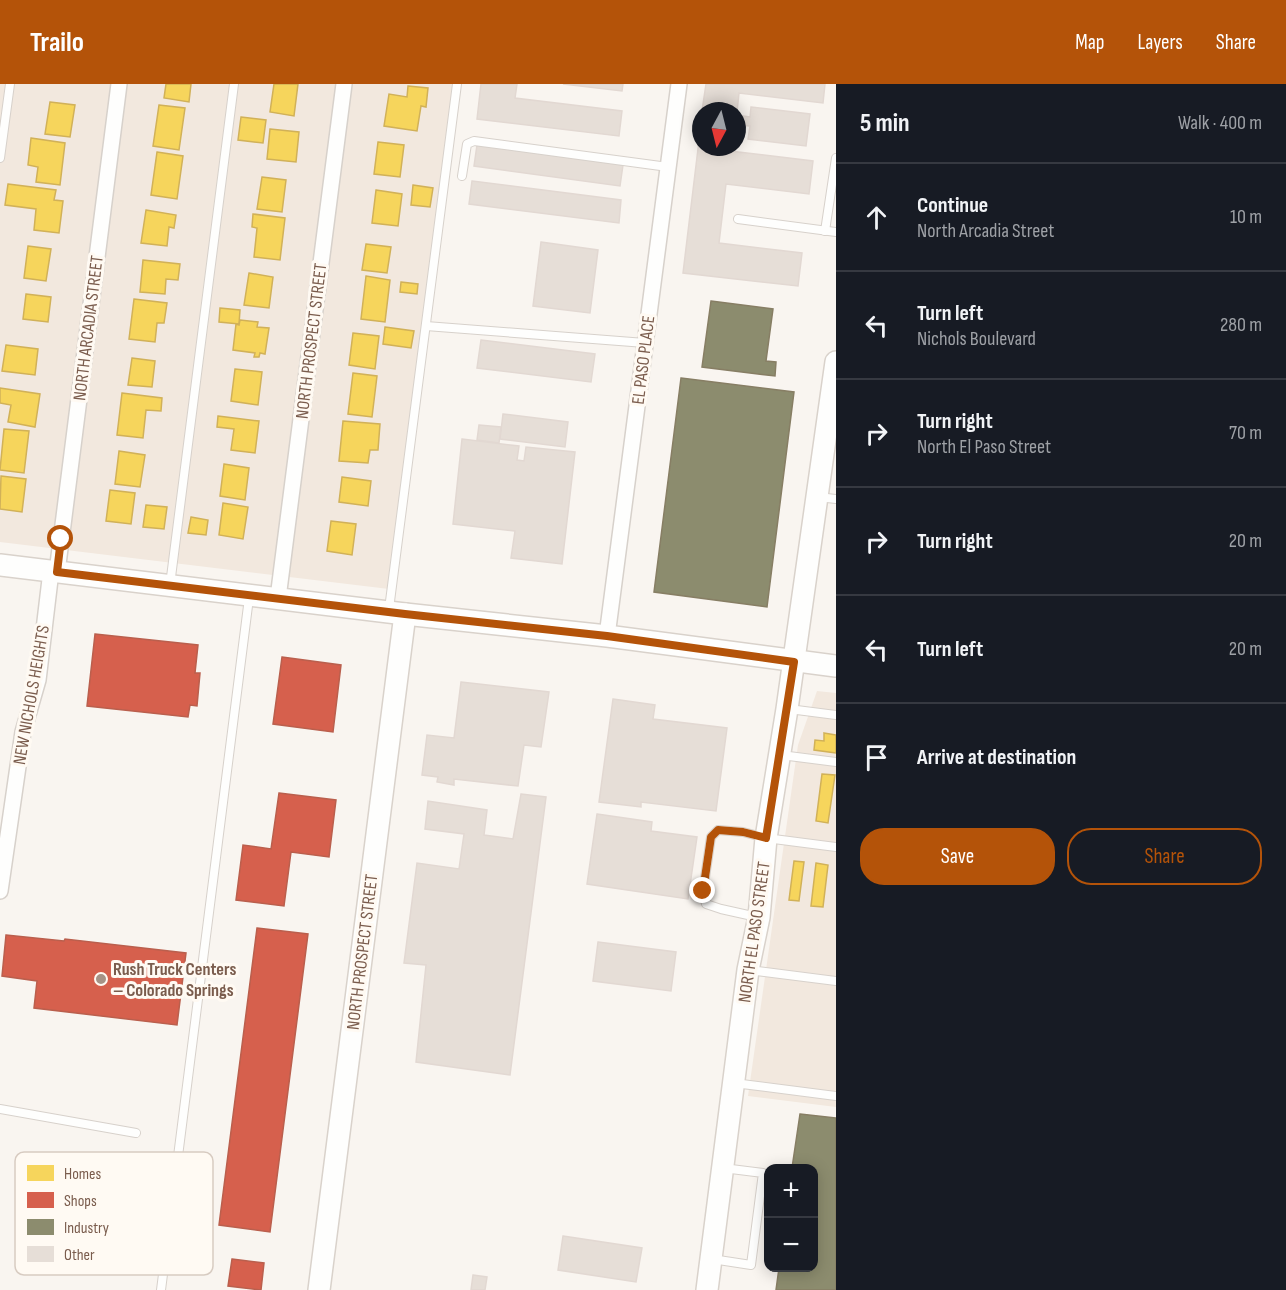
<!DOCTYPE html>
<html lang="en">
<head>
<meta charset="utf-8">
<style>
  :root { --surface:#171b24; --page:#20242c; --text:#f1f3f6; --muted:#9ea1a6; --line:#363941; --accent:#b45309 }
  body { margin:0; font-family:"Sofia Sans Condensed",sans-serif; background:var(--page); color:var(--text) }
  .controls { position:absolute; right:18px; bottom:18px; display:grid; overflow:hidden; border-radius:12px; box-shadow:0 3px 15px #0003 }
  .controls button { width:54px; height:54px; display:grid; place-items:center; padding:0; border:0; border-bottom:2px solid var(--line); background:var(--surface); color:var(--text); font:30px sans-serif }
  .compass { position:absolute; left:692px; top:18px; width:54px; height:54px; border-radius:50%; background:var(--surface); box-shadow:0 3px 15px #0003; rotate:187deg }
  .stop { position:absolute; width:18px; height:18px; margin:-14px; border:4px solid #b45309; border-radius:50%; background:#fff }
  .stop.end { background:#b45309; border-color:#fff; box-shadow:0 2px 6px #0008 }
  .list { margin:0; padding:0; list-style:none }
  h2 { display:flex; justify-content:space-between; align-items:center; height:78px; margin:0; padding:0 24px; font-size:26px }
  h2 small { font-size:20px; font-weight:400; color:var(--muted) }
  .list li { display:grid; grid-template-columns:39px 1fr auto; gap:18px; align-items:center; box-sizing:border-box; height:108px; padding:0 24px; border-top:2px solid var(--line) }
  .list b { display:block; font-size:22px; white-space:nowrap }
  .list p { margin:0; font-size:20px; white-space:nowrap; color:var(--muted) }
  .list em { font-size:20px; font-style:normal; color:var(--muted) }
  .actions { display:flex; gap:12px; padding:18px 24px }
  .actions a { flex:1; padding:14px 0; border:2px solid var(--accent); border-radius:24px; text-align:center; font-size:21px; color:var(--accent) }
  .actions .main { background:var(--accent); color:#fff }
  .icon { flex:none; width:33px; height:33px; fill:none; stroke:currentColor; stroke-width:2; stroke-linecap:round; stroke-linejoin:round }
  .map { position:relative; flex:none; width:836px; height:1206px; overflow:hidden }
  header { display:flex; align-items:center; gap:36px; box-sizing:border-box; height:84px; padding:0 30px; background:var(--accent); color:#fff }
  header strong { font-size:28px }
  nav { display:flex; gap:33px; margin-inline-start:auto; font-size:21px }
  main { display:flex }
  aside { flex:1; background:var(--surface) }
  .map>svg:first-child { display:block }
  .residential { fill:#f2e8de }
  .homes { fill:#f6d55c; stroke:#d1b158; stroke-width:1.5 }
  .shops { fill:#d6604d; stroke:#ba5f4d; stroke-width:1.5 }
  .industry { fill:#8c8c6e; stroke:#877e64; stroke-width:1.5 }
  .building { fill:#e6ded7; stroke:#e2d8d2; stroke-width:1.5 }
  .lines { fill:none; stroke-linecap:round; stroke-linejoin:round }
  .lane-casing { stroke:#d7d1cb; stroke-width:10 }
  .street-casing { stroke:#d7d1cb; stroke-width:18 }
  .secondary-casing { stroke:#d9d2cb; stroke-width:24 }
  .lane { stroke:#fefefd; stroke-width:8 }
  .street { stroke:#fefefd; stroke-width:15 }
  .secondary { stroke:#fefefd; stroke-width:21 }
  .route { stroke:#b45309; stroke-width:8 }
  .poi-dot { fill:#a69286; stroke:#fffaf3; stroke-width:2 }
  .labels { text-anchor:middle; stroke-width:6; stroke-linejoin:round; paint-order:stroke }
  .street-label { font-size:18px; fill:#7a5c4d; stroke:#fffaf3 }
  .poi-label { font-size:18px; font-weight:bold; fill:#7a5c4d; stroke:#fffaf3; text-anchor:start }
  .key { fill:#fffaf3; stroke:#d7cbc1; stroke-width:1.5 }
  .key-label { font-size:16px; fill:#7a5c4d }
</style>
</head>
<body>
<header>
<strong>Trailo</strong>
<nav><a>Map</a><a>Layers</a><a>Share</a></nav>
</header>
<main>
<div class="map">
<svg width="836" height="1206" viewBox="0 0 836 1206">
  <rect width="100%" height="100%" fill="#f9f5f0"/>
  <g class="residential">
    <polygon points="0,0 453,0 389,505 0,458"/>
    <polygon points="817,607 836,609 836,1023 748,1012 798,661"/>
  </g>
  <g class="homes">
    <polygon points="166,0 191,0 189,18 164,14"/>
    <polygon points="274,0 298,0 294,32 270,28"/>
    <polygon points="408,2 428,4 426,23 421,22 417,47 384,42 389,10 407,13"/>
    <polygon points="50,18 75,21 70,53 45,50"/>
    <polygon points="159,21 185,24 179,66 153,62"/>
    <polygon points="241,33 266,36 263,59 238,56"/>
    <polygon points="270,45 299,48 296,78 267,75"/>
    <polygon points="31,54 65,59 60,101 36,98 38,83 28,81"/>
    <polygon points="378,58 404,61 400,93 374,90"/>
    <polygon points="157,68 183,72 177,115 151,111"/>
    <polygon points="262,93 286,96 282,128 257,125"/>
    <polygon points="8,100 56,106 54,116 63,117 59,149 34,146 36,125 5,121"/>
    <polygon points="413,101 433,104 430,123 411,121"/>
    <polygon points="376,106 402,110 398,142 372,139"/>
    <polygon points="146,126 176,131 174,144 169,143 167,162 141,159"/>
    <polygon points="253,130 285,134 280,176 254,173 257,144 252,143"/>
    <polygon points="366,160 391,163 387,189 362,186"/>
    <polygon points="28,162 51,165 46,197 24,194"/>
    <polygon points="143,176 180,180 178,196 166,195 165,210 140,208"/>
    <polygon points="249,189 273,193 269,224 244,221"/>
    <polygon points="366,192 390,196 385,238 361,235"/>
    <polygon points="401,198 418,200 417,210 400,208"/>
    <polygon points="26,210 51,213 48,238 23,235"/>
    <polygon points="134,215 167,219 164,239 157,239 155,258 129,255"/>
    <polygon points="220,224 240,226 239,240 219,238"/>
    <polygon points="240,236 258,238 257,243 269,244 265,270 260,269 259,273 254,273 255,269 233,266 236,240 239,241"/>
    <polygon points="385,243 414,247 411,264 383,260"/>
    <polygon points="353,249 379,252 375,285 349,281"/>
    <polygon points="6,261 38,265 35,291 2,287"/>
    <polygon points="132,274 155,277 152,303 128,301"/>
    <polygon points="235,285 262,288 258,321 231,317"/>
    <polygon points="353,289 377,292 372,333 348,330"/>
    <polygon points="0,304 40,310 35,343 8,338 11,321 0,319"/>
    <polygon points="122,309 162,314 161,327 146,326 143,354 117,351"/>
    <polygon points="218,332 259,337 255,369 231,366 234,345 217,343"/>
    <polygon points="343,337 380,340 378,366 370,366 368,379 339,377"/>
    <polygon points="4,345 29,347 24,389 0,386"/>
    <polygon points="119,367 145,371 140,403 115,400"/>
    <polygon points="224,380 249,384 245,416 220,412"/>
    <polygon points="1,392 26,395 22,428 0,425"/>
    <polygon points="342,393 371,397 368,422 339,418"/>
    <polygon points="110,406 135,409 131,440 106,437"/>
    <polygon points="223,419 248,423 243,455 219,451"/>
    <polygon points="146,421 167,423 164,445 143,443"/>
    <polygon points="191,433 208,436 206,451 188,449"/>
    <polygon points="331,437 356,440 352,471 327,467"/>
    <polygon points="824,649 836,651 836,669 814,666 815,656 824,657"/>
    <polygon points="822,690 835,691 828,739 816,737"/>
    <polygon points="794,777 804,778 799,817 789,816"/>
    <polygon points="816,779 828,781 823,823 811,822"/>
  </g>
  <g class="shops">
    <polygon points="95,550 198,561 195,589 200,589 197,622 190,621 188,633 87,622"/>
    <polygon points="282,573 341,581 333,648 273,640"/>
    <polygon points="279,709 336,716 329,773 291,768 284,822 236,816 243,761 271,765"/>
    <polygon points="257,844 308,850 270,1148 219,1141"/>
    <polygon points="6,851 64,857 65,855 186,869 177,941 34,924 37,897 2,892"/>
    <polygon points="232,1175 264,1179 261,1206 228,1202"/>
  </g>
  <g class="industry">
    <polygon points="711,217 773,225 766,277 776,278 775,292 702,283"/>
    <polygon points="681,294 794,308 767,523 654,508"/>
    <polygon points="800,1030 836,1034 836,1206 776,1206 779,1184 814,1184 814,1084 792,1084"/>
  </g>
  <g class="building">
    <polygon points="481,0 517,0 515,14 622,27 619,52 477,35"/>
    <polygon points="563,0 623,0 622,7"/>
    <polygon points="706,0 825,0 823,19 739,9 737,28 702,27"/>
    <polygon points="751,23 810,30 806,62 748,55 750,42 737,41 737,31 750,33"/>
    <polygon points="701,40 701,63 731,63 730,67 813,77 809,110 726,100 719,159 802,169 798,202 683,189"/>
    <polygon points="477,61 623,81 620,102 474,82"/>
    <polygon points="472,97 621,116 619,139 469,120"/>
    <polygon points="541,158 598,166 590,229 533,222"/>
    <polygon points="481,256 595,270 591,298 477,284"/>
    <polygon points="503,330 568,338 565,363 500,355"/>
    <polygon points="479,341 501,343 499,359 477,356"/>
    <polygon points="462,355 519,362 517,376 524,377 526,363 575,368 562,480 511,474 515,447 453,440"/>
    <polygon points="461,598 549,608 541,663 524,661 518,702 454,695 454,701 437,698 438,693 422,691 427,651 454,654"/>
    <polygon points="613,615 655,621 653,635 727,644 716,727 641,718 641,723 599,718"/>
    <polygon points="521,710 546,713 510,991 416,978 426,881 404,879 417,779 459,785 464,750 425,745 428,717 487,726 484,751 513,755"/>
    <polygon points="597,730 652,738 651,747 697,753 688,815 587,800"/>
    <polygon points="598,858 676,868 671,907 593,897"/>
    <polygon points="563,1152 642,1164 636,1198 558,1186"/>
    <polygon points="473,1191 487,1193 485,1206 471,1206"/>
  </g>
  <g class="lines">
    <g class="lane-casing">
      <g id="lane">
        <polyline points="0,74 10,0"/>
        <polyline points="462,92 467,60 474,57 668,83"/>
        <polyline points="738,135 836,148"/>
        <polyline points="825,147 836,74"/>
        <polyline points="426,242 645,259"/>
        <polyline points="818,413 836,415"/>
        <polyline points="170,501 234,0"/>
        <polyline points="389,525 457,0"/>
        <polyline points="789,625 836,631"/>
        <polyline points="781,671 836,678"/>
        <polyline points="757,833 721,825 706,820 703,807 711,753 718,746 743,748 766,754 836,763"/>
        <polyline points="749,886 836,897"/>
        <polyline points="734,999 836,1012"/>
        <polyline points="0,1025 136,1049"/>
        <polyline points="712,1175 751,1181 763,1089 723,1084"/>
        <polyline points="161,1206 249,514"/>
      </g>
    </g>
    <g class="street-casing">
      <g id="street">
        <polyline points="57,488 119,0"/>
        <polyline points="278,514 344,0"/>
        <polyline points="607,552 679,0"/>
        <polyline points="0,807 23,648 38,596 51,487"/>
      </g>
    </g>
    <g class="secondary-casing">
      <g id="secondary">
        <polyline points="0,481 405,530 607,552 836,582"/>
        <polyline points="319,1206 405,530"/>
        <polyline points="707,1206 748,886 759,833 766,754 787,625 836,278"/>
      </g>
    </g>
    <use href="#lane" class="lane"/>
    <use href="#street" class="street"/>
    <use href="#secondary" class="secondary"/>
  </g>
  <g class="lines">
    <polyline class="route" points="61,455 57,488 405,530 607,552 794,578 766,754 743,748 718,746 711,753 703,807"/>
  </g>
  <circle class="poi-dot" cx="101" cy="895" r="6"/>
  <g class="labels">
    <g class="street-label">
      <text transform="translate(88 244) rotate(-83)" y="6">NORTH ARCADIA STREET</text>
      <text transform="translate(311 257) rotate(-83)" y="6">NORTH PROSPECT STREET</text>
      <text transform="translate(643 276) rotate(-83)" y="6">EL PASO PLACE</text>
      <text transform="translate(31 611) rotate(-80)" y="6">NEW NICHOLS HEIGHTS</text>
      <text transform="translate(754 848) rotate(-82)" y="6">NORTH EL PASO STREET</text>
      <text transform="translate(362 868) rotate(-83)" y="6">NORTH PROSPECT STREET</text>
    </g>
    <g class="poi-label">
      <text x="113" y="891">Rush Truck Centers<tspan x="113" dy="21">– Colorado Springs</tspan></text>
    </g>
  </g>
  <rect x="15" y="1068" width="198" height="123" rx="9" class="key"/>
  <rect x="27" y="1081" width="27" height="16" fill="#f6d55c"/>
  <rect x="27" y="1108" width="27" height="16" fill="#d6604d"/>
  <rect x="27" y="1135" width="27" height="16" fill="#8c8c6e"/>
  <rect x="27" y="1162" width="27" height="16" fill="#e6ded7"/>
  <g class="key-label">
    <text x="64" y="1095">Homes</text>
    <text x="64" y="1122">Shops</text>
    <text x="64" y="1149">Industry</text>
    <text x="64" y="1176">Other</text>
  </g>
</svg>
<div class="controls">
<button>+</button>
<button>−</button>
</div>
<svg class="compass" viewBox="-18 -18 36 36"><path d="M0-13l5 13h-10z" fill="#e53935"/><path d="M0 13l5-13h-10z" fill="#9ea1a6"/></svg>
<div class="stop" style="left:61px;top:455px"></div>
<div class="stop end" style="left:703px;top:807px"></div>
</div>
<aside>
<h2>5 min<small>Walk · 400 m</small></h2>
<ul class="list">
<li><svg class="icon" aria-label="ahead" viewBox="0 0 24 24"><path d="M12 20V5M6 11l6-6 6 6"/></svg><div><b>Continue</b><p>North Arcadia Street</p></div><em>10 m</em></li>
<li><svg class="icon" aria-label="left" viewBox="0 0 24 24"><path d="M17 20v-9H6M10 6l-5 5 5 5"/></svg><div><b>Turn left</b><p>Nichols Boulevard</p></div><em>280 m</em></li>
<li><svg class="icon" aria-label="right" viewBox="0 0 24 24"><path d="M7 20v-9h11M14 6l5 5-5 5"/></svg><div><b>Turn right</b><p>North El Paso Street</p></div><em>70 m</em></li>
<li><svg class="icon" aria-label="right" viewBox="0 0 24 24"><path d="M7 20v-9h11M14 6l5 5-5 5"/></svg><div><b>Turn right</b></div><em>20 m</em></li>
<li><svg class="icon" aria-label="left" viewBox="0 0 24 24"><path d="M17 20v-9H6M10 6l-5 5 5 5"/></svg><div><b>Turn left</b></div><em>20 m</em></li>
<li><svg class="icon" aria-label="arrive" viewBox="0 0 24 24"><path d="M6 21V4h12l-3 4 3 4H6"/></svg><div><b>Arrive at destination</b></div></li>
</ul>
<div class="actions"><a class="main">Save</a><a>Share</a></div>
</aside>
</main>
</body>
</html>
